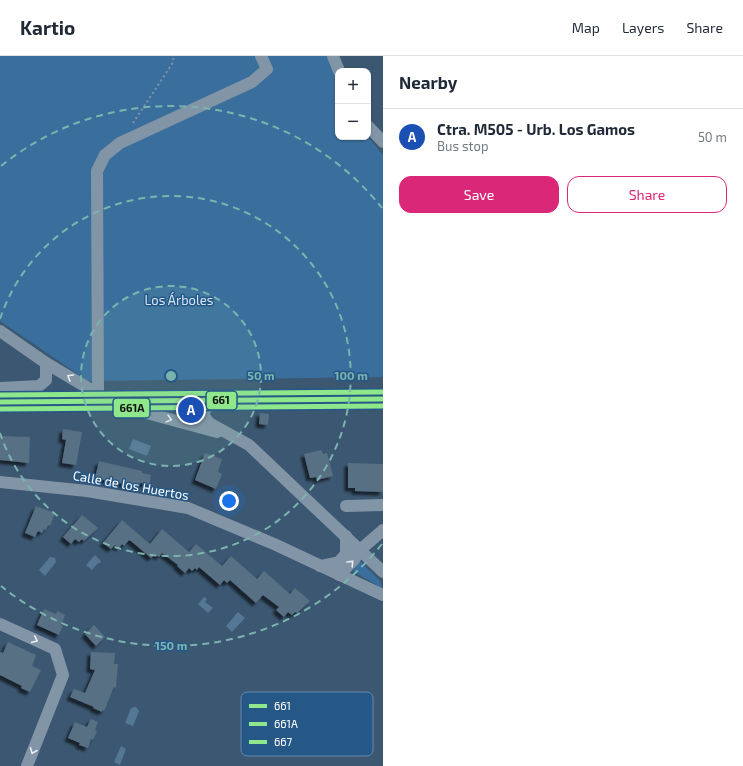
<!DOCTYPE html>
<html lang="en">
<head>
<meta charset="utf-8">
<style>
  :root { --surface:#fff; --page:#f6f6f7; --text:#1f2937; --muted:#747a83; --line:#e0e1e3; --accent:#db2777 }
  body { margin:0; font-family:"Exo 2",sans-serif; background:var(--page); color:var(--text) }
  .controls { position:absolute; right:12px; top:12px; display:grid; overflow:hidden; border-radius:8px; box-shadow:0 1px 3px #0004 }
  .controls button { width:36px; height:36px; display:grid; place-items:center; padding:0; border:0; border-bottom:1px solid var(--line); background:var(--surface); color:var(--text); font:20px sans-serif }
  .you { position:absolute; left:229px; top:445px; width:14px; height:14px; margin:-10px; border:3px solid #fff; border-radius:50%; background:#1a73e8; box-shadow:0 0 0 6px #1a73e833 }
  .badge { display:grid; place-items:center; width:26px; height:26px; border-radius:50%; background:var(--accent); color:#fff; font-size:13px; font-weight:700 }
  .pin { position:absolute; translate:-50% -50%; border:2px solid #fff; box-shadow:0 1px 4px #0006 }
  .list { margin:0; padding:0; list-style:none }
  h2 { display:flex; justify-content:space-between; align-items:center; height:52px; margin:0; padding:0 16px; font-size:17px }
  h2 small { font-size:13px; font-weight:400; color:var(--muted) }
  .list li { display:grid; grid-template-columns:26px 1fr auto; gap:12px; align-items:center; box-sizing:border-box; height:56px; padding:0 16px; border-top:1px solid var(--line) }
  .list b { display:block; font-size:15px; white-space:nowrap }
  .list p { margin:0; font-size:13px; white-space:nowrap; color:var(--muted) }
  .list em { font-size:13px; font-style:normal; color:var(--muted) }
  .actions { display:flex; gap:8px; padding:12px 16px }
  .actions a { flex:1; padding:9px 0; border:1px solid var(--accent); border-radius:12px; text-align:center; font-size:14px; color:var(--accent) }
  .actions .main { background:var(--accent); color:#fff }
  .map { position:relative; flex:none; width:383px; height:710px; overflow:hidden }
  header { display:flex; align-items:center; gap:24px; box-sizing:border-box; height:56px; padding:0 20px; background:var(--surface); border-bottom:1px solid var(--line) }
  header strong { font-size:19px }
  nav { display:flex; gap:22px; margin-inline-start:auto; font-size:14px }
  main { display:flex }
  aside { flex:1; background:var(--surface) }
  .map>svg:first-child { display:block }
  .green { fill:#3a6e9d }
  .water { fill:#547796 }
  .building { fill:#596f83; filter:url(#shadow) }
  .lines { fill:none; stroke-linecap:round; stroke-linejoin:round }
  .path { stroke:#8295a7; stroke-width:2; stroke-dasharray:2 3; stroke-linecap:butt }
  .minor { stroke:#8295a7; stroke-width:12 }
  .highway { stroke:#8293a5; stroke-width:17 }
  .bus-1-casing { stroke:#255887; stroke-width:8 }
  .bus-2-casing { stroke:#255887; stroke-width:8 }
  .bus-3-casing { stroke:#255887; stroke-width:8 }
  .bus-1 { stroke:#8ee78a; stroke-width:5 }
  .bus-2 { stroke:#8ee78a; stroke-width:5 }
  .bus-3 { stroke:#8ee78a; stroke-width:5 }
  .oneway { stroke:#eceff2 }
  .ring { fill:none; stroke:#7bb4af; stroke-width:2; stroke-dasharray:7 5 }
  .labels { text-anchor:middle; stroke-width:3; stroke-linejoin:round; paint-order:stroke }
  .park-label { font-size:13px; fill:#d5e7f7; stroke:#255887 }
  .street-label { font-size:13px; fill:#fff; stroke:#255887 }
  .key { fill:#255887; stroke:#668aab; stroke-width:1 }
  .key-label { font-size:11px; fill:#fff }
  .centre { fill:#7bb4af; stroke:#255887; stroke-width:2 }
  .ring-label { font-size:12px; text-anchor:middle; font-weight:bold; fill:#7bb4af; stroke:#255887; stroke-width:3; stroke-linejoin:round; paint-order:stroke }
  .line-badge { stroke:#255887; stroke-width:1.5 }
  .pale-badge-label { font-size:11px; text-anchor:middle; font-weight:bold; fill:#111 }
</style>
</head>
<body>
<header>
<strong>Kartio</strong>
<nav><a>Map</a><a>Layers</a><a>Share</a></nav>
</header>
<main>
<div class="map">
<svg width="383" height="710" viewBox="0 0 383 710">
  <defs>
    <filter id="shadow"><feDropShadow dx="-3.5" dy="3.5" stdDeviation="1" flood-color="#0009"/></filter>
  </defs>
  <rect width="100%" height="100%" fill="#3b5771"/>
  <g class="green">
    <polygon points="0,0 329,0 338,22 338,81 368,81 383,99 383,321 88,325 0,265"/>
    <polygon points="360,505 380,525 383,533 353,515"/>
  </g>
  <g class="water">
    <polygon points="133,383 151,390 147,400 129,393"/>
    <polygon points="95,499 101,505 100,507 98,507 92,514 86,509"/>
    <polygon points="50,501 55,502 56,506 45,520 39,514"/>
    <polygon points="204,541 207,543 205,546 213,552 208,557 198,548"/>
    <polygon points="238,556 245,562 232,576 226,570"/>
    <polygon points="134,651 136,651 139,655 133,670 125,667 131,652"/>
    <polygon points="121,690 126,693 120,709 114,706"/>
  </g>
  <g class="building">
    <polygon points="260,357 269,358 268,369 259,368"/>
    <polygon points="63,373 82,376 76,409 62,407 66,384 62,383"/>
    <polygon points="0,380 30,381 29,407 0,404"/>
    <polygon points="321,394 323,398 327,397 333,420 317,424 316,421 310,422 304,398"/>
    <polygon points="205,397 222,403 218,416 222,418 216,433 195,424"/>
    <polygon points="99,405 142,415 142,417 151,419 149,429 140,427 139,431 95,422"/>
    <polygon points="348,407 383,408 383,436 355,435 355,432 348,432"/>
    <polygon points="36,450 55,457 50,470 48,469 46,474 44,473 42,477 38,475 35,481 25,477"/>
    <polygon points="82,459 98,472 84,485 82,483 79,486 75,483 71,488 63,481"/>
    <polygon points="122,464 150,488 162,473 189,496 196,488 222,510 231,500 257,523 264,515 290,538 295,532 310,545 297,557 295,556 292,559 288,556 284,561 276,554 279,551 263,539 256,547 230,524 227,527 224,524 220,529 199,511 197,514 195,512 192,515 189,512 185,517 177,510 178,509 162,497 159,501 155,498 151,502 131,485 130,485 129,484 124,490 122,488 119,492 115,489 111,493 103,487"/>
    <polygon points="44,553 56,558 57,555 65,559 61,569 63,570 59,579 37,569"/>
    <polygon points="94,569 105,581 96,590 85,578"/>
    <polygon points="8,586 36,599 32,610 41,614 30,636 21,632 22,630 0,619 0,596 3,597"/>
    <polygon points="91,596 115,597 114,608 118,608 116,632 114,631 104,655 102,654 102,656 93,652 94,651 70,641 74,633 85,637 95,614 90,613"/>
    <polygon points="91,663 98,666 95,674 97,675 93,684 91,683 88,692 79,689 80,687 68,682 75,666 87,671"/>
  </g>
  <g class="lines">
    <polyline class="path" points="133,67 172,8 174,0"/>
    <g class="minor">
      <polyline points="333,0 339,15"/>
      <polyline points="368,70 383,86"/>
      <polyline points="0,275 46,307 93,335"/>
      <polyline points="0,332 39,330 46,324 46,307"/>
      <polyline points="98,335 97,115 105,99 120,87 252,26 267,13 261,0"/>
      <polyline points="215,345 206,352 204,356 204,360 209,367 249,389 383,516"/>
      <polyline points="117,349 217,376"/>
      <polyline points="0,426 87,435 188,452 274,488 383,539"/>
      <polyline points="346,450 383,449"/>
      <polyline points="320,510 339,506 346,498 346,480"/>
      <polyline points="339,519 354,504 360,494 383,474"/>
      <polyline points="0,568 55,593 63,619 27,710"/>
    </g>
    <polyline class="highway" points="0,346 383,343"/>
    <g class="bus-1-casing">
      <polyline id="bus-1" points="0,346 383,343"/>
    </g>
    <g class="bus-2-casing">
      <polyline id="bus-2" points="0,353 383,350"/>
    </g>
    <g class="bus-3-casing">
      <polyline id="bus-3" points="0,339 383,336"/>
    </g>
    <use href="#bus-1" class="bus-1"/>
    <use href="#bus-2" class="bus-2"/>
    <use href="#bus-3" class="bus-3"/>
  </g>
  <defs><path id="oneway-chevron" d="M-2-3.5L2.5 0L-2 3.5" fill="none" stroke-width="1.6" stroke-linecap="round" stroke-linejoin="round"/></defs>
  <g class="oneway">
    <use href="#oneway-chevron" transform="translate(70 321) rotate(-150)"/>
    <use href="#oneway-chevron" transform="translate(169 363) rotate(15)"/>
    <use href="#oneway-chevron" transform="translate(351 507) rotate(-47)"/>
    <use href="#oneway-chevron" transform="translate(35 584) rotate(25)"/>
    <use href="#oneway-chevron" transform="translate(33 695) rotate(112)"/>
  </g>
  <circle cx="171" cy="320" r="90" fill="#7bb4af" fill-opacity=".12"/>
  <g class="ring">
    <circle cx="171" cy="320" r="90"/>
    <path d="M0 263A180 180 0 1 1 0 377"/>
    <path d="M382 488A270 270 0 0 1 1 530M1 110A270 270 0 0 1 382 152"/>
  </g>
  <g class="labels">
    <g class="park-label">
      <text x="179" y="249">Los Árboles</text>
    </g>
    <g class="street-label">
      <text transform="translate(131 429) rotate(10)" y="5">Calle de los Huertos</text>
    </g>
  </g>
  <rect x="241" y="636" width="132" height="64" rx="6" class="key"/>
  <rect x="249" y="648" width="18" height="4" fill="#8ee78a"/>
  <rect x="249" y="666" width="18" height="4" fill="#8ee78a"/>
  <rect x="249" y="684" width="18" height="4" fill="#8ee78a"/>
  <g class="key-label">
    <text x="274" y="654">661</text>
    <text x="274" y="672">661A</text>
    <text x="274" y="690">667</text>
  </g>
  <circle cx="171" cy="320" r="6" class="centre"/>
  <g class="ring-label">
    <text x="261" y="324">50 m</text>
    <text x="351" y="324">100 m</text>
    <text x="171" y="594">150 m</text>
  </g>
  <g class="line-badge">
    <rect x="206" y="335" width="31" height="19" rx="4" fill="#8ee78a"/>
    <rect x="113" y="342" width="37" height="20" rx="4" fill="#8ee78a"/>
  </g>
  <g class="pale-badge-label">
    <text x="221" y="348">661</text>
    <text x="132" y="356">661A</text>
  </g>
</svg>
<div class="controls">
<button>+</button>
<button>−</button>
</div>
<div class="you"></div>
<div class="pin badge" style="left:191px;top:354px;background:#1a4fb4">A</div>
</div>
<aside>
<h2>Nearby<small></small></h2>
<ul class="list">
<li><span class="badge" style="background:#1a4fb4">A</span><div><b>Ctra. M505 - Urb. Los Gamos</b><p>Bus stop</p></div><em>50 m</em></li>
</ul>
<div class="actions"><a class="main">Save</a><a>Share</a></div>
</aside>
</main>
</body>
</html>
